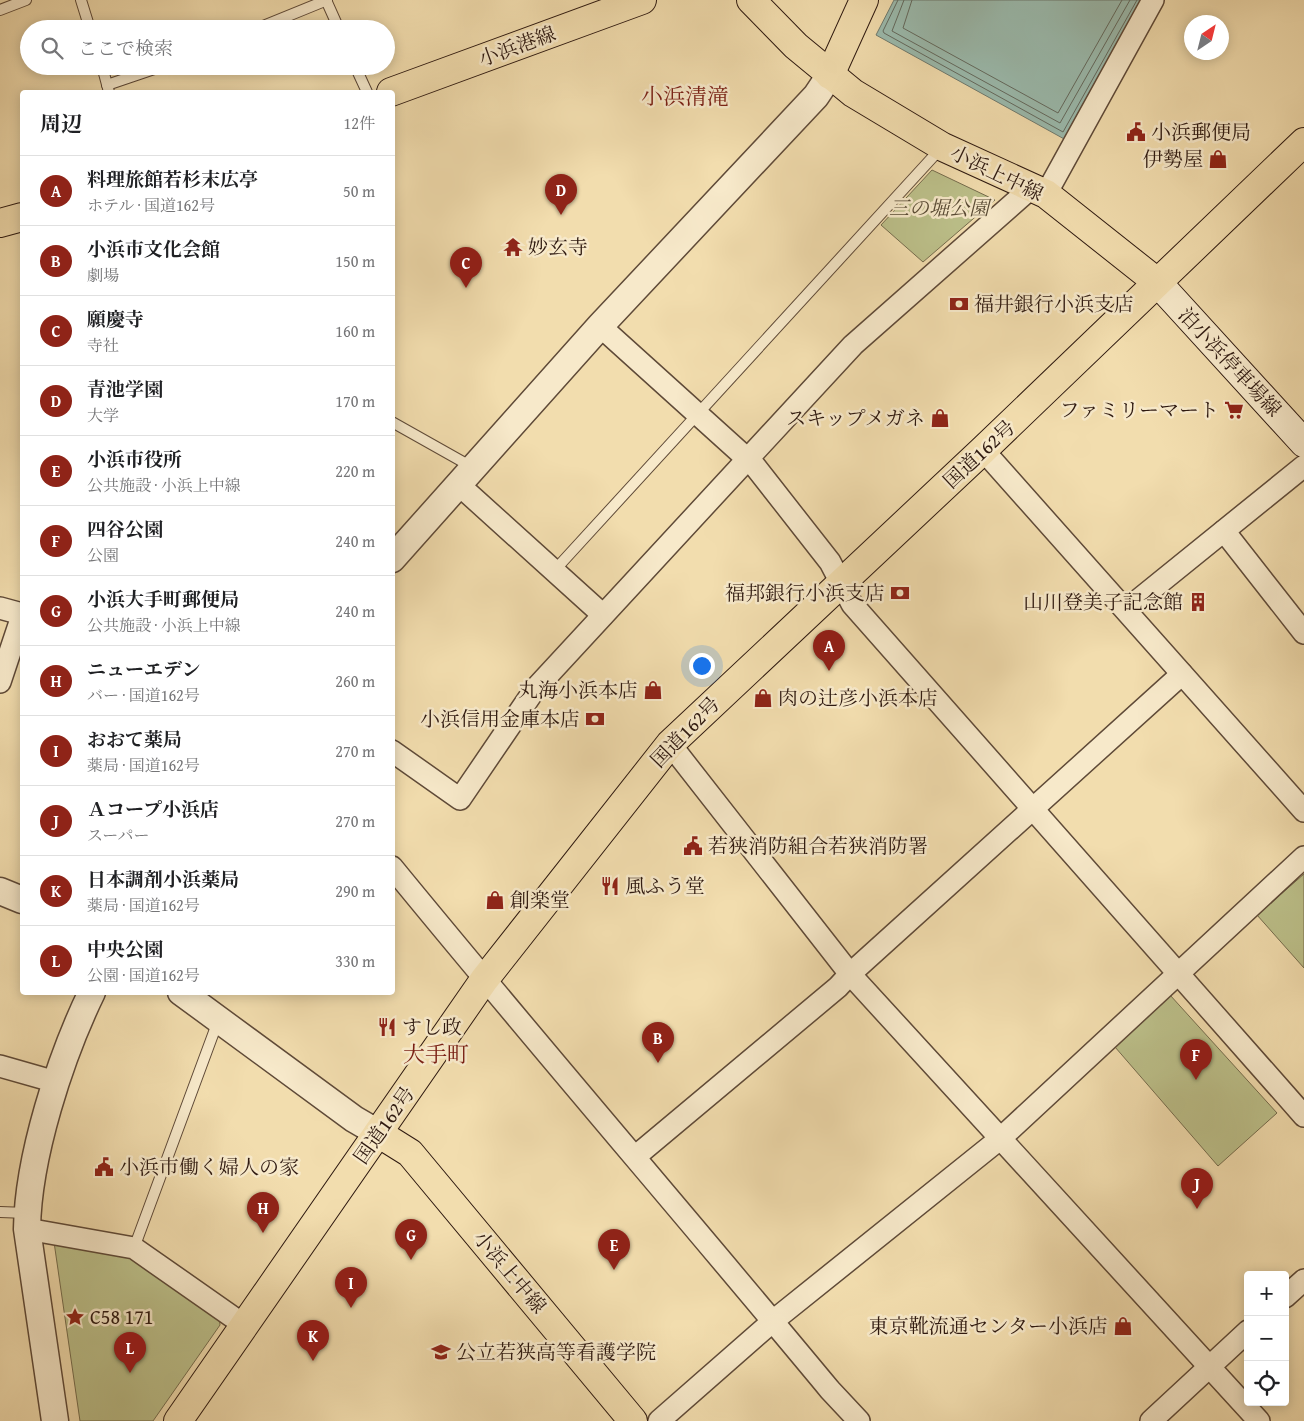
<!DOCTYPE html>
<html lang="ja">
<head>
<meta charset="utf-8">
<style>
  :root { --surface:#fff; --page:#f6f6f6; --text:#202124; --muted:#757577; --line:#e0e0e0; --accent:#8f2418 }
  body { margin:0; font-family:"Gentium Book Plus","Noto Serif JP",serif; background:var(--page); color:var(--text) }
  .controls { position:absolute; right:15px; bottom:15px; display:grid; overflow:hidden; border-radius:5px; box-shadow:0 2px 12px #0003 }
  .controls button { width:45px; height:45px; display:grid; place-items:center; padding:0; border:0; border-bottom:1px solid var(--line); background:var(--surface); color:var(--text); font:25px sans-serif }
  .compass { position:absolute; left:1184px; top:15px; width:45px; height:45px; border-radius:50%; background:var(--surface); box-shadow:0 2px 12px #0003; rotate:35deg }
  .you { position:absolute; left:701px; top:665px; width:18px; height:18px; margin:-12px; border:4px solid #fff; border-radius:50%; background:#1a73e8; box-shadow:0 0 0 8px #1a73e833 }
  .badge { display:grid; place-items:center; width:32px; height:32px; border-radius:50%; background:var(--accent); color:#fff; font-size:16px; font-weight:700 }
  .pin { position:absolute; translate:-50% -41px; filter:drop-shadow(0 1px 2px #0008) }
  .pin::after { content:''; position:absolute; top:26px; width:18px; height:15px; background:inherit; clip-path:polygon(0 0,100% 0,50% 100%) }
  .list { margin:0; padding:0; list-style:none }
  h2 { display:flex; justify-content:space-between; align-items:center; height:65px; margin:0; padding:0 20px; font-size:21px }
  h2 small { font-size:16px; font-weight:400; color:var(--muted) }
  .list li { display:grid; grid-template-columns:32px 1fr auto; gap:15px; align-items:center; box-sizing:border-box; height:70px; padding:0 20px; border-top:1px solid var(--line) }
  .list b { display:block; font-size:19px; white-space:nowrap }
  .list p { margin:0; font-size:16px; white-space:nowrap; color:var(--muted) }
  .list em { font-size:16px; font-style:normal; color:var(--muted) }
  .icon { flex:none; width:28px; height:28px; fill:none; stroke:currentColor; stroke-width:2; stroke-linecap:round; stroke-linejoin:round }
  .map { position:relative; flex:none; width:1304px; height:1421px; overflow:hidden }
  .search { position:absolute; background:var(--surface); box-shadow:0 2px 12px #0003; left:20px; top:20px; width:375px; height:55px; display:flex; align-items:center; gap:12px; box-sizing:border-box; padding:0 18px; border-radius:28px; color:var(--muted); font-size:19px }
  .panel { position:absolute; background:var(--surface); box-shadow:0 2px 12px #0003; left:20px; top:90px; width:375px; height:905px; border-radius:5px }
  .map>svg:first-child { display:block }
  .green { fill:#bcc08a; stroke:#756c4d }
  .water { fill:#9bbbae; stroke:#6f7a6f }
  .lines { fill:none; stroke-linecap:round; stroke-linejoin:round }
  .shore { stroke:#646a5f; stroke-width:1 }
  .service-casing { stroke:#5f4a38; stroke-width:12 }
  .minor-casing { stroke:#5f4a38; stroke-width:24 }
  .tertiary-casing { stroke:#5f4a38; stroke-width:29 }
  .secondary-casing { stroke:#2e1910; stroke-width:30 }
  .primary-casing { stroke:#2e1910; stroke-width:30 }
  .trunk-casing { stroke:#2e1910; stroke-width:30 }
  .service { stroke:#f7e9ca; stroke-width:10 }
  .minor { stroke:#f7e9ca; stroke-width:21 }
  .tertiary { stroke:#f7e9ca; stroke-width:26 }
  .secondary { stroke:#f7e9ca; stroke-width:28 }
  .primary { stroke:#f2ddae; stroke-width:28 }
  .trunk { stroke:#f2ddae; stroke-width:28 }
  .labels { text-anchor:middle; stroke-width:5; stroke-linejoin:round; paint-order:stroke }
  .street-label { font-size:20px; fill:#2e1910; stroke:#f7e9ca }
  .poi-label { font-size:20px; fill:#2e1910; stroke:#f7e9ca; text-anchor:start }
  .park-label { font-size:20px; font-style:italic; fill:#594b35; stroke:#f7e9ca }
  .quarter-label { font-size:22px; fill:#7a1f14; stroke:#f7e9ca }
</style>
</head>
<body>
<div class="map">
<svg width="1304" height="1421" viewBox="0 0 1304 1421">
  <rect width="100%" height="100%" fill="#f2ddae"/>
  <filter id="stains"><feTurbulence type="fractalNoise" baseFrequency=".004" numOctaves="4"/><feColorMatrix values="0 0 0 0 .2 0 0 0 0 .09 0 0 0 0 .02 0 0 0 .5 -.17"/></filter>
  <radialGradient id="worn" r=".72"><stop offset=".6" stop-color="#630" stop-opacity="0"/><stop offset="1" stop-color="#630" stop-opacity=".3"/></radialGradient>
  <g class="green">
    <polygon points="932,170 995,200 923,262 881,225"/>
    <polygon points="1304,874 1304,968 1257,915"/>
    <polygon points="1170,995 1277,1113 1218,1166 1115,1047"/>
    <polygon points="54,1242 125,1254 219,1315 220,1325 153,1421 80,1421"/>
  </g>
  <polygon class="water" points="894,0 1143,0 1066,140 876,35"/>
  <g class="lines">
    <g class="shore">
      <polyline points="898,0 883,31 884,33 1063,132 1137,0"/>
      <polyline points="904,0 892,31 1060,123 1130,0"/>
      <polyline points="912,0 903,28 1058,113 1122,0"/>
    </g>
    <g class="service-casing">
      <g id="service">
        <polyline points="81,0 90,29"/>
        <polyline points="326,0 339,29"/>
        <polyline points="0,10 26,0"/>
        <polyline points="256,29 327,0"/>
        <polyline points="102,66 109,92"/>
        <polyline points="355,66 367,92"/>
        <polyline points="107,85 163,66"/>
        <polyline points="392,422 472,467"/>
        <polyline points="554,571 942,147"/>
        <polyline points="0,1212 27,1213"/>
        <polyline points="134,1248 218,1021"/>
      </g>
    </g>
    <g class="minor-casing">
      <g id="minor">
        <polyline points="1046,194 1153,0"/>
        <polyline points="600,326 754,465 830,562 852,604 1304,1116"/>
        <polyline points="983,450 1304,811"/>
        <polyline points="458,484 603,615"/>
        <polyline points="1224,531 1304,633"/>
        <polyline points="0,608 22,614"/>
        <polyline points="1126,610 1304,466"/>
        <polyline points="0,682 22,616"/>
        <polyline points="670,744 850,974 1259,1421"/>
        <polyline points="392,751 460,799 535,689 853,345 1031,188"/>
        <path d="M392 867C536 1043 685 1215 830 1390L859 1421"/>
        <polyline points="0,1066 56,1082"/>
        <polyline points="636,1156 838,987 850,974 1182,674"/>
        <polyline points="27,1229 134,1248 244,1325"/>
        <polyline points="1285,1297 1304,1280"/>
        <polyline points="659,1421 773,1321 1001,1138 1304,857"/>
        <polyline points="1151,1421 1248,1331"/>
      </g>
    </g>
    <g class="tertiary-casing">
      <g id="tertiary">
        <polyline points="392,559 600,326 816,96 830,75"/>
        <polyline points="0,891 22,900"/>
        <polyline points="181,992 354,1119 378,1133"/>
        <path d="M55 1421 27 1229C28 1157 60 1058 92 992"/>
      </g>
    </g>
    <g class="secondary-casing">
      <polyline id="secondary" points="1157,282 1304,443"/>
    </g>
    <g class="primary-casing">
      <g id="primary">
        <polyline points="751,0 796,46 853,93 943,147 1046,194 1157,282"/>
        <polyline points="830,75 864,0"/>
        <polyline points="391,92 642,0"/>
        <polyline points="0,223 22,217"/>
        <polyline points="378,1133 410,1153 633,1421"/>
      </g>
    </g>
    <g class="trunk-casing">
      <polyline id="trunk" points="178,1421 484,980 670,744 983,450 1304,142"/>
    </g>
    <use href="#service" class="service"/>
    <use href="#minor" class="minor"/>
    <use href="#tertiary" class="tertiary"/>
    <use href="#secondary" class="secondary"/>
    <use href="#primary" class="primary"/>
    <use href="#trunk" class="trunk"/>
  </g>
  <defs>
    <g id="civic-bare" transform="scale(1.5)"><path d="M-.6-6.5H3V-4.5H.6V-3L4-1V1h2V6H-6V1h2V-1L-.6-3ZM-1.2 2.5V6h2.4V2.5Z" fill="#8f2418" stroke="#f7e9ca" stroke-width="2.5" paint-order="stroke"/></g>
    <g id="shop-bare" transform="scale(1.5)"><path d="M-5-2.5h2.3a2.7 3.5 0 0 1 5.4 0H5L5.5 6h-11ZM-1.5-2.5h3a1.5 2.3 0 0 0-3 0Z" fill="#8f2418" stroke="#f7e9ca" stroke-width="2.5" paint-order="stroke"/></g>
    <g id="temple-bare" transform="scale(1.5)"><path d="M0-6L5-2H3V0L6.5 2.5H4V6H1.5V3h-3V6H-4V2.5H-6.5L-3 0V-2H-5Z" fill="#8f2418" stroke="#f7e9ca" stroke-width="2.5" paint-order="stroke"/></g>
    <g id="bank-bare" transform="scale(1.5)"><path d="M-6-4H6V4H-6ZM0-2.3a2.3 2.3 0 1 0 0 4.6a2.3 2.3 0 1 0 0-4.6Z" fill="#8f2418" stroke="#f7e9ca" stroke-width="2.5" paint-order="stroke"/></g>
    <g id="supermarket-bare" transform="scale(1.5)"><path d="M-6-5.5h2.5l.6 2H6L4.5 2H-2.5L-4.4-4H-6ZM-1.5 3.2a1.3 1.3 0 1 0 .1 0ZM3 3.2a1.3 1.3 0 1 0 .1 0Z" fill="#8f2418" stroke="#f7e9ca" stroke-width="2.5" paint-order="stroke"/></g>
    <g id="building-bare" transform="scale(1.5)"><path d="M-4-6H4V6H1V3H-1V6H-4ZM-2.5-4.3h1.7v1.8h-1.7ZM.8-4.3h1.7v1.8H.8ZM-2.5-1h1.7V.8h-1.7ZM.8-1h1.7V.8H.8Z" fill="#8f2418" stroke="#f7e9ca" stroke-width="2.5" paint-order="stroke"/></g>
    <g id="restaurant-bare" transform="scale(1.5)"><path d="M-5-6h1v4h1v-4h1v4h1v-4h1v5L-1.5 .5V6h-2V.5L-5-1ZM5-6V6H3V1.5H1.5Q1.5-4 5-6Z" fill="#8f2418" stroke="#f7e9ca" stroke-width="2.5" paint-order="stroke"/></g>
    <g id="sight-bare" transform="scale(1.5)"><path d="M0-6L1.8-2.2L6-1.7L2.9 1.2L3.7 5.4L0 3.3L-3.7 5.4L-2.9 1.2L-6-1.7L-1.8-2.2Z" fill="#8f2418" stroke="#f7e9ca" stroke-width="2.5" paint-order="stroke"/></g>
    <g id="university-bare" transform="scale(1.5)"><path d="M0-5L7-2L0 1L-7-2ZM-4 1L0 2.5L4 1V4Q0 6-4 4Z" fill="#8f2418" stroke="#f7e9ca" stroke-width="2.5" paint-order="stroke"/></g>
  </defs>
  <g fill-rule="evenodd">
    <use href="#civic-bare" x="1136" y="132"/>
    <use href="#shop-bare" x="1218" y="159"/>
    <use href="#temple-bare" x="513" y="247"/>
    <use href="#bank-bare" x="959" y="304"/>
    <use href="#supermarket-bare" x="1234" y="410"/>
    <use href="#shop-bare" x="940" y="418"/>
    <use href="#bank-bare" x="900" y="593"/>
    <use href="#building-bare" x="1198" y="602"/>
    <use href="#shop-bare" x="653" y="690"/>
    <use href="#shop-bare" x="763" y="698"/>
    <use href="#bank-bare" x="595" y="719"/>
    <use href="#civic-bare" x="693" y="846"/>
    <use href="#restaurant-bare" x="610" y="886"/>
    <use href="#shop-bare" x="495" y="900"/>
    <use href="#restaurant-bare" x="387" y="1027"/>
    <use href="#civic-bare" x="104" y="1167"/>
    <use href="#sight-bare" x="75" y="1317"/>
    <use href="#shop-bare" x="1123" y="1326"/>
    <use href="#university-bare" x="441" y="1352"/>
  </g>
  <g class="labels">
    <g class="street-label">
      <text transform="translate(517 46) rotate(-20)" y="7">小浜港線</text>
      <text transform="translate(997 173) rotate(26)" y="7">小浜上中線</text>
      <text transform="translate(1230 362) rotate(47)" y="7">泊小浜停車場線</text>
      <text transform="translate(979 454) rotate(-43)" y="7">国道162号</text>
      <text transform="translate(685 732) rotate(-46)" y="7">国道162号</text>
      <text transform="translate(384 1125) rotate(-55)" y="7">国道162号</text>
      <text transform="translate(510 1272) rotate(50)" y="7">小浜上中線</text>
    </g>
    <g class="poi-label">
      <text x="1151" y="139">小浜郵便局</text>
      <text x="1203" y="166" text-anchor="end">伊勢屋</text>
      <text x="528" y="254">妙玄寺</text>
      <text x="974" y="311">福井銀行小浜支店</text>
      <text x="1219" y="417" text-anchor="end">ファミリーマート</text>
      <text x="925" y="425" text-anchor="end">スキップメガネ</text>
      <text x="885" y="600" text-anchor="end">福邦銀行小浜支店</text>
      <text x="1183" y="609" text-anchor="end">山川登美子記念館</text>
      <text x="638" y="697" text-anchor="end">丸海小浜本店</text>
      <text x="778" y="705">肉の辻彦小浜本店</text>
      <text x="580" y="726" text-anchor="end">小浜信用金庫本店</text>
      <text x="708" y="853">若狭消防組合若狭消防署</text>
      <text x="625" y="893">風ふう堂</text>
      <text x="510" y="907">創楽堂</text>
      <text x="402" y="1034">すし政</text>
      <text x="119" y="1174">小浜市働く婦人の家</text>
      <text x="90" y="1324">C58 171</text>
      <text x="1108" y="1333" text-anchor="end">東京靴流通センター小浜店</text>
      <text x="456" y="1359">公立若狭高等看護学院</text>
    </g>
    <g class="park-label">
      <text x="939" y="215">三の堀公園</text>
    </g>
    <g class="quarter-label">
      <text x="685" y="104">小浜清滝</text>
      <text x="436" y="1062">大手町</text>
    </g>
  </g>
  <rect width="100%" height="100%" filter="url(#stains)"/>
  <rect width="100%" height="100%" fill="url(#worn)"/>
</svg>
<div class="controls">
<button>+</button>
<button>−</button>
<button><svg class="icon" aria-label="locate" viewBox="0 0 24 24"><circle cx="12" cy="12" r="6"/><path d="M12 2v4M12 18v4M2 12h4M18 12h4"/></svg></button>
</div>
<svg class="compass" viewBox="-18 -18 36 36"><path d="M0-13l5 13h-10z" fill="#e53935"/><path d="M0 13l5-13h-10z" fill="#757577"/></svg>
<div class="you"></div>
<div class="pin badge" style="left:829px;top:671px">A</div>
<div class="pin badge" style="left:658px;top:1063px">B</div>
<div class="pin badge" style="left:466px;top:288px">C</div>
<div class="pin badge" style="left:561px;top:215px">D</div>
<div class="pin badge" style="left:614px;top:1270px">E</div>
<div class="pin badge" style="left:1196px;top:1080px">F</div>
<div class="pin badge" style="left:411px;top:1260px">G</div>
<div class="pin badge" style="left:263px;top:1233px">H</div>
<div class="pin badge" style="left:351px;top:1308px">I</div>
<div class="pin badge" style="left:1197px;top:1209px">J</div>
<div class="pin badge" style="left:313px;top:1361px">K</div>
<div class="pin badge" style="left:130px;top:1373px">L</div>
<div class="search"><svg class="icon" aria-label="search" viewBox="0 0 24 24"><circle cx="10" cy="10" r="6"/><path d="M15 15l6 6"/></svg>ここで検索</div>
<section class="panel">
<h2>周辺<small>12件</small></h2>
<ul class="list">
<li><span class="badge">A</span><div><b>料理旅館若杉末広亭</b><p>ホテル · 国道162号</p></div><em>50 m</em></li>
<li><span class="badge">B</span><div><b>小浜市文化会館</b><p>劇場</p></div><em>150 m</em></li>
<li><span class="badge">C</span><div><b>願慶寺</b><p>寺社</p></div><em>160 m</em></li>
<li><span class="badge">D</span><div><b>青池学園</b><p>大学</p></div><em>170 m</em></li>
<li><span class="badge">E</span><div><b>小浜市役所</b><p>公共施設 · 小浜上中線</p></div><em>220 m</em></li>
<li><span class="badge">F</span><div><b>四谷公園</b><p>公園</p></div><em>240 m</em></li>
<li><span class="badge">G</span><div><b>小浜大手町郵便局</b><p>公共施設 · 小浜上中線</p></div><em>240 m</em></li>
<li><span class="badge">H</span><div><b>ニューエデン</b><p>バー · 国道162号</p></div><em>260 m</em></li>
<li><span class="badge">I</span><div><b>おおて薬局</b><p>薬局 · 国道162号</p></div><em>270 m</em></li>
<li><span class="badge">J</span><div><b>Ａコープ小浜店</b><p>スーパー</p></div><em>270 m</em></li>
<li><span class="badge">K</span><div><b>日本調剤小浜薬局</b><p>薬局 · 国道162号</p></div><em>290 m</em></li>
<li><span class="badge">L</span><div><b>中央公園</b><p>公園 · 国道162号</p></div><em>330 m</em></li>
</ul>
</section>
</div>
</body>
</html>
